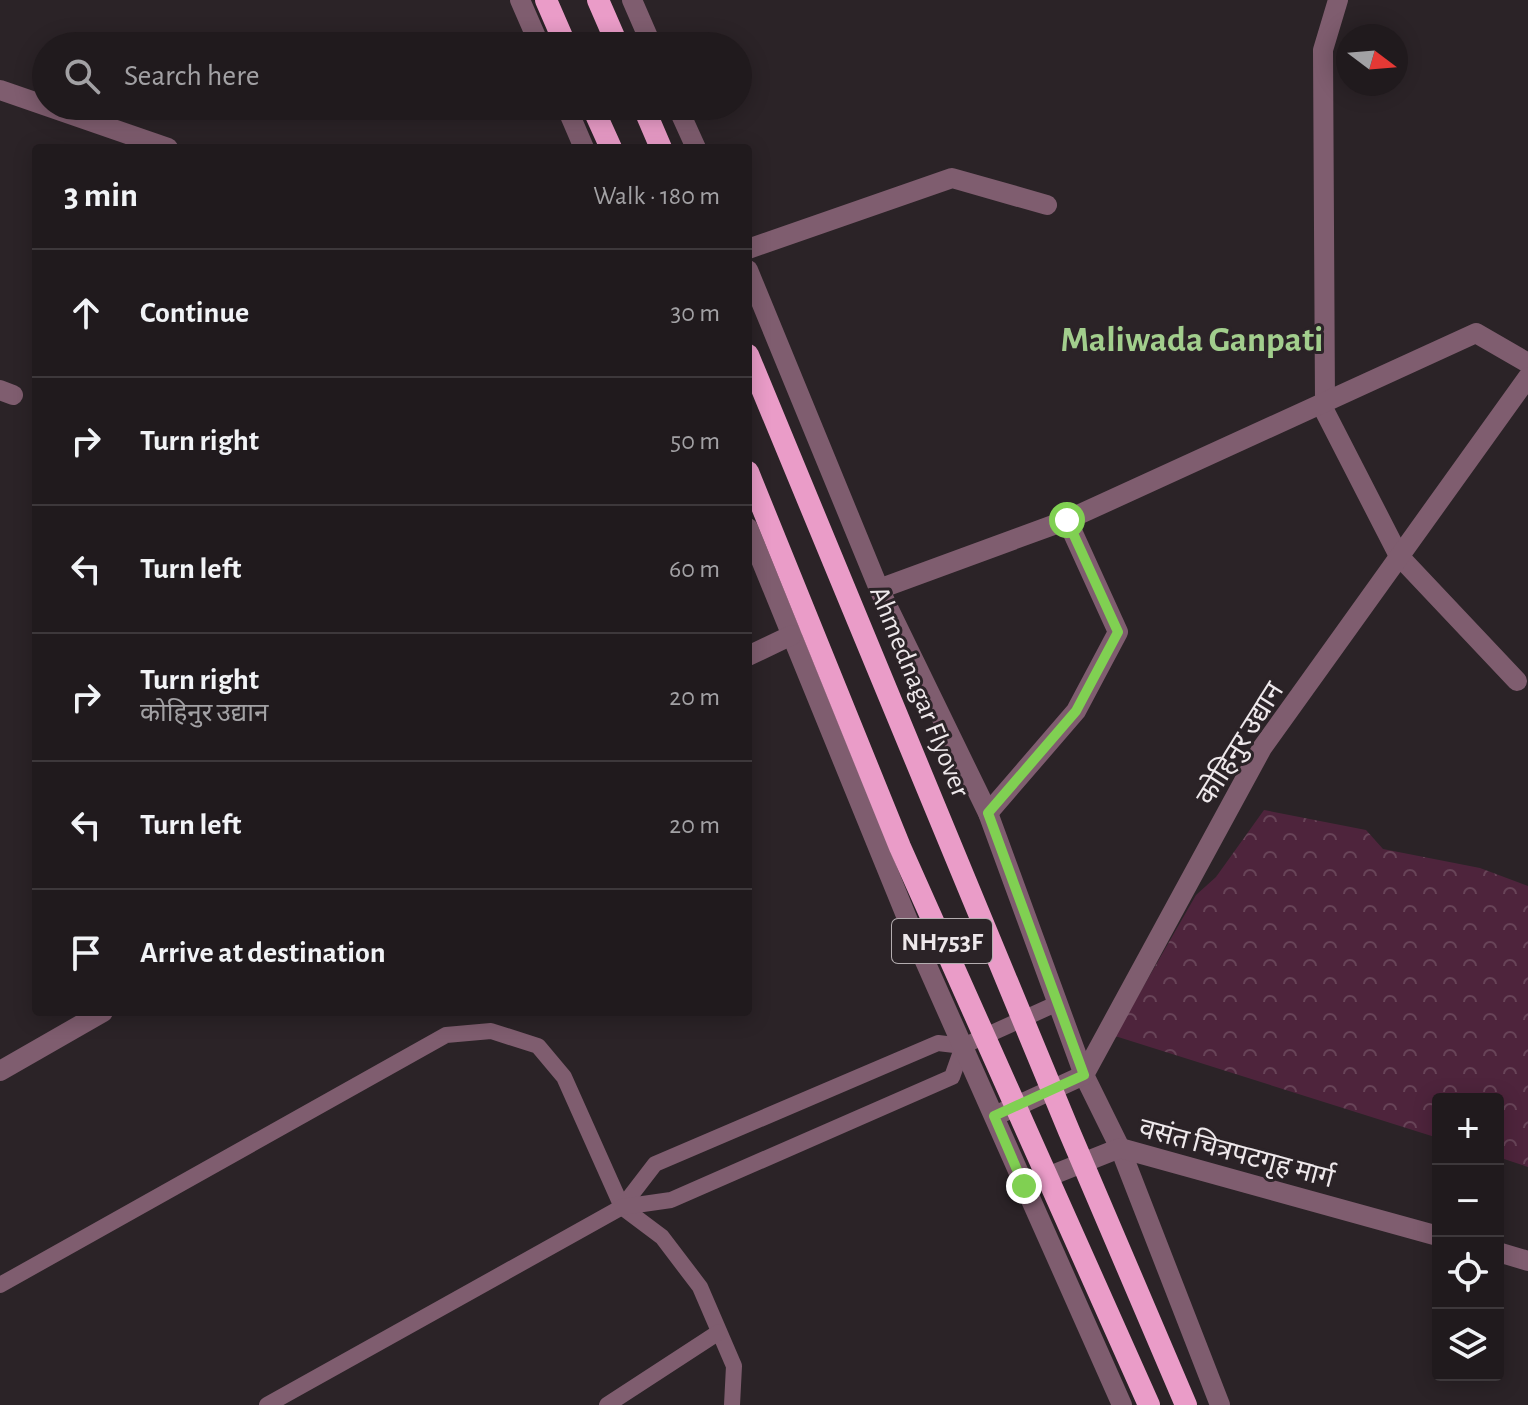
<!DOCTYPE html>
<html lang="en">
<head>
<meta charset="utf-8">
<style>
  :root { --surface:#201a1d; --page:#2d272a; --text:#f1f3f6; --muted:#a2a1a4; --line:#3d383b }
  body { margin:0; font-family:"Alegreya Sans","Noto Sans Devanagari",sans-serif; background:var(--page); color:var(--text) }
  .controls { position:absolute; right:24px; bottom:24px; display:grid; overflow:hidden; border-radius:8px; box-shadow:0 4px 20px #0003 }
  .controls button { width:72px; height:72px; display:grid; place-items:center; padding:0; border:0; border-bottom:2px solid var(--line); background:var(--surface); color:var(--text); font:40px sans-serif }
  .compass { position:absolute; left:1336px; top:24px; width:72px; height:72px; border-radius:50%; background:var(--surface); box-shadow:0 4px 20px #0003; rotate:106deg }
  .stop { position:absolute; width:24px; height:24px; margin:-18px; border:6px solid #80d052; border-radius:50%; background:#fff }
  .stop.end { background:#80d052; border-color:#fff; box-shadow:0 2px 8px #0008 }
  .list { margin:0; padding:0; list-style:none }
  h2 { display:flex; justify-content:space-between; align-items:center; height:104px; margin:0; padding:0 32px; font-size:34px }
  h2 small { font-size:26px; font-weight:400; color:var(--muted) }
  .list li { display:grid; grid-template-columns:52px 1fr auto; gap:24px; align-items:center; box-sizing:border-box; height:128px; padding:0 32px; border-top:2px solid var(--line) }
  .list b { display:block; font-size:30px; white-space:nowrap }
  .list p { margin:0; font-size:26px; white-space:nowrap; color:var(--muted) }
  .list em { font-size:26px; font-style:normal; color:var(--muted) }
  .icon { flex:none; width:44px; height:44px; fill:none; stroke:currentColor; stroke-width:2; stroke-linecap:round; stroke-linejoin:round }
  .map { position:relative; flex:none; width:1528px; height:1405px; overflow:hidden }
  .search { position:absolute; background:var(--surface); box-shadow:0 4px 20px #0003; left:32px; top:32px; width:720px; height:88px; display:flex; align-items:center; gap:20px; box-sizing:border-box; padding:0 28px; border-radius:44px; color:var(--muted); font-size:30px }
  .panel { position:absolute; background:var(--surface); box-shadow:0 4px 20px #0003; left:32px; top:144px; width:720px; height:872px; border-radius:8px }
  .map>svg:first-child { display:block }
  .park { fill:url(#park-crowns) }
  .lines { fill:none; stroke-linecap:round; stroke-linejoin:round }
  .service { stroke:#7f5d6f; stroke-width:16 }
  .minor { stroke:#7f5d6f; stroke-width:20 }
  .tertiary { stroke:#7f5d6f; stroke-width:20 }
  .trunk { stroke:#ea9cc8; stroke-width:22 }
  .trunk-bridge { stroke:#ea9cc8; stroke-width:22 }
  .route { stroke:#80d052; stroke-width:10 }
  .labels { text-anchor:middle; stroke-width:6; stroke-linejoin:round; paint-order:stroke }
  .shield { fill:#2b2327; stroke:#b4adb0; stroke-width:2 }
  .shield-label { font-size:26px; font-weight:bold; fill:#eee8eb }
  .street-label { font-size:28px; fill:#eee8eb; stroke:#2b2327 }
  .district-label { font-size:36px; font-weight:bold; fill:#a2ce8d; stroke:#2b2327 }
</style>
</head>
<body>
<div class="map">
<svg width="1528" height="1405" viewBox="0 0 1528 1405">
  <defs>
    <pattern id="park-crowns" width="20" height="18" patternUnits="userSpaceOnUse" patternTransform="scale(2)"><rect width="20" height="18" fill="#4e243c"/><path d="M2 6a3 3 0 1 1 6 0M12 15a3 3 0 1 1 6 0" fill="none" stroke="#684458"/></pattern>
  </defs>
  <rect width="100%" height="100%" fill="#2b2327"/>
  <polygon class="park" points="1264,810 1366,830 1383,849 1480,868 1528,886 1528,1167 1498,1157 1498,1099 1438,1099 1438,1138 1115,1036 1196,895 1216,877"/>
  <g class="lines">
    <g class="service">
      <polyline points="622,1207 655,1164 938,1043 963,1046 1058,1003"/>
      <polyline points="0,1285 446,1035 491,1031 538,1046 564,1077 622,1207 662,1237 700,1287 734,1366 732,1405"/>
      <polyline points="267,1405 622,1207 671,1200 952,1077 963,1046"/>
      <polyline points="607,1405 719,1332"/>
    </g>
    <g class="minor">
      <polyline points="0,90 168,148"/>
      <polyline points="748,249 952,178 1047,205"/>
      <polyline points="0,390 13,395"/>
      <polyline points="1325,402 1323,50 1338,0"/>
      <polyline points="1321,404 1399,556 1517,681"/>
      <polyline points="879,589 1067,520 1476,333 1528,363"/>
      <polyline points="988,813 1076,711 1118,632 1067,520"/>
    </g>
    <g class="tertiary">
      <polyline points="520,0 540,46"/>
      <polyline points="632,0 652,46"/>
      <polyline points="566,106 584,148"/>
      <polyline points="677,106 696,148"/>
      <polyline points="748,270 879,589 988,813 1084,1075 1120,1148 1220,1405"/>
      <polyline points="748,528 920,950 1122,1405"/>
      <polyline points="748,656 792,635"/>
      <polyline points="0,1071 103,1012"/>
      <polyline points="1001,1113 1084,1075 1262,748 1528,377"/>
      <polyline points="1032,1183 1120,1148 1438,1236"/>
      <polyline points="1498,1252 1528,1261"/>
    </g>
    <g class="trunk">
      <polyline points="546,0 566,46"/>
      <polyline points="598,0 618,46"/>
      <polyline points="592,106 611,148"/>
      <polyline points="643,106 661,148"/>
    </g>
    <g class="trunk-bridge">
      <polyline points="748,355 1069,1131 1186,1405"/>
      <polyline points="748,472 900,847 1149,1405"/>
    </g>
  </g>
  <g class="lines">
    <polyline class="route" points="1024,1186 994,1116 1084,1075 988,813 1076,711 1118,632 1067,520"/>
  </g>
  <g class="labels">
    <rect class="shield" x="892" y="919" width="100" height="44" rx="6"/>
    <g class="shield-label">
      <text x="942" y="950">NH753F</text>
    </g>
    <g class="street-label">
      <text transform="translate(921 691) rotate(68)" y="10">Ahmednagar Flyover</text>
      <text transform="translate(1239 743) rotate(-58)" y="10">कोहिनुर उद्यान</text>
      <text transform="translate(1237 1152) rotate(15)" y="10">वसंत चित्रपटगृह मार्ग</text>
    </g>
    <g class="district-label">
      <text x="1192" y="351">Maliwada Ganpati</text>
    </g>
  </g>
</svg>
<div class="controls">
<button>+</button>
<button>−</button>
<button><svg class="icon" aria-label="locate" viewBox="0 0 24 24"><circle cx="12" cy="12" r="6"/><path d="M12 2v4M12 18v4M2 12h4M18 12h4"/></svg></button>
<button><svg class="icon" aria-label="layers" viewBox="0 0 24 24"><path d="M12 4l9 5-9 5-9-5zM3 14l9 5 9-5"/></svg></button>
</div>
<svg class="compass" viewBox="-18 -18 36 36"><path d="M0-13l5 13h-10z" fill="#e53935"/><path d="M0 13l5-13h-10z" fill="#a2a1a4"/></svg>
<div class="stop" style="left:1067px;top:520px"></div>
<div class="stop end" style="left:1024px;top:1186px"></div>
<div class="search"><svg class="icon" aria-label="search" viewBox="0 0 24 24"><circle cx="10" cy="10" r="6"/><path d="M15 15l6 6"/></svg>Search here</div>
<section class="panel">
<h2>3 min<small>Walk · 180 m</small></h2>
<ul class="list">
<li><svg class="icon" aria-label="ahead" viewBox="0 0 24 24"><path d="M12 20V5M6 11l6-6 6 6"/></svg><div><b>Continue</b></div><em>30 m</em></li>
<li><svg class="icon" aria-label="right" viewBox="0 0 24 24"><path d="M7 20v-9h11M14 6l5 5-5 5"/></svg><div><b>Turn right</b></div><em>50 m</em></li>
<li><svg class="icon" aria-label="left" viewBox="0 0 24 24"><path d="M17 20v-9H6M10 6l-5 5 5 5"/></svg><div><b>Turn left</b></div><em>60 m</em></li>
<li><svg class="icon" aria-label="right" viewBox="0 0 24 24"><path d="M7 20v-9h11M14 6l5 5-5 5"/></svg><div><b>Turn right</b><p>कोहिनुर उद्यान</p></div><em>20 m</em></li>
<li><svg class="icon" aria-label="left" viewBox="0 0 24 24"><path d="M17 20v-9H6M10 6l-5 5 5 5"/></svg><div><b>Turn left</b></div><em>20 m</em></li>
<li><svg class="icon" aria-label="arrive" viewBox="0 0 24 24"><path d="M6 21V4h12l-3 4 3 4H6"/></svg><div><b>Arrive at destination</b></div></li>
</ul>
</section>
</div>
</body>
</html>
